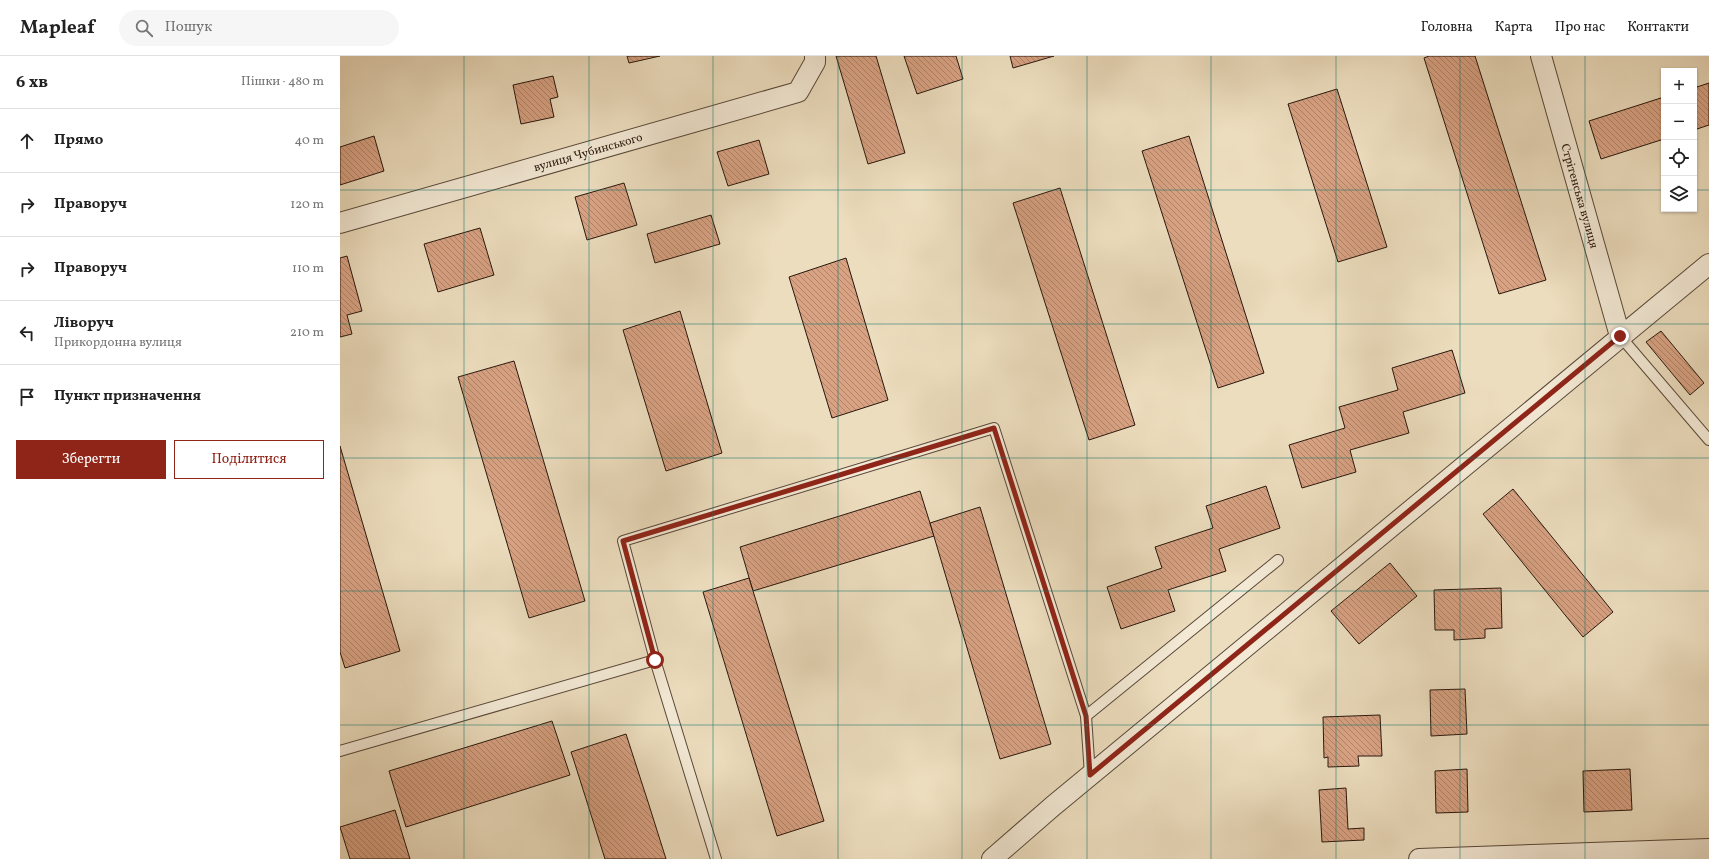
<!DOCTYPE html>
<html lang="uk">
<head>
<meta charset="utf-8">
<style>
  :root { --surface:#fff; --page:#f6f6f6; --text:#222; --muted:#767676; --line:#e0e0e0; --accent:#8f2418 }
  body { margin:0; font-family:Vollkorn,serif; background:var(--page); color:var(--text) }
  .controls { position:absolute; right:12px; top:12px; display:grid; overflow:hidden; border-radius:0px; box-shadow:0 1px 3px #0004 }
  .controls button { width:36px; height:36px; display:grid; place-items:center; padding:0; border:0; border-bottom:1px solid var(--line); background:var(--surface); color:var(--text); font:20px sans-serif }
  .stop { position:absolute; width:12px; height:12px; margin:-9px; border:3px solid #8f2418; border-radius:50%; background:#fff }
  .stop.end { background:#8f2418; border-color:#fff; box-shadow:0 1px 4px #0008 }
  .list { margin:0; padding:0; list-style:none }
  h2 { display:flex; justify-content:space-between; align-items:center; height:52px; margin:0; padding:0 16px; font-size:17px }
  h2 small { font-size:13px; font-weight:400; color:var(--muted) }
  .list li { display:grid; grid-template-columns:26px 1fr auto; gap:12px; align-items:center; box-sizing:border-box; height:64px; padding:0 16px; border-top:1px solid var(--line) }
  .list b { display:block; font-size:15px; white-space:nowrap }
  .list p { margin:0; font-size:13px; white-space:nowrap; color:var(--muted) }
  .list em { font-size:13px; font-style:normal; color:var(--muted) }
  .actions { display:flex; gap:8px; padding:12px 16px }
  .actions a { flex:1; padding:9px 0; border:1px solid var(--accent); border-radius:0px; text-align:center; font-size:14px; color:var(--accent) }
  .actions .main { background:var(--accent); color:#fff }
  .icon { flex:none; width:22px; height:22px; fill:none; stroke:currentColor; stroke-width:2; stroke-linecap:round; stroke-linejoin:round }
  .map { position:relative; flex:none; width:1369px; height:803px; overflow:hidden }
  header { display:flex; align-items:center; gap:24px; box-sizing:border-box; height:56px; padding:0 20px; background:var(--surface); border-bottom:1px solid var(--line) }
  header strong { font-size:19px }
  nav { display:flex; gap:22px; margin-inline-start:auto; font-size:14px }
  .search { width:280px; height:36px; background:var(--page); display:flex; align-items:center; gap:10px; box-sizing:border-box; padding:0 14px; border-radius:22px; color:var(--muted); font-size:15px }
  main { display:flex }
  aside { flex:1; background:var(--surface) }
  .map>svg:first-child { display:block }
  .building { fill:url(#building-back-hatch); stroke:#28170d }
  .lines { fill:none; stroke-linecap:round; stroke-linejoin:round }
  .lane-casing { stroke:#594839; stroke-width:12 }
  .street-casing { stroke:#594839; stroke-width:22 }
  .lane { stroke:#f3e9d5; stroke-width:10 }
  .street { stroke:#f3e9d5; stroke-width:20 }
  .route { stroke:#8f2418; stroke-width:5 }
  .grid { fill:none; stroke:#0f766e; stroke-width:1; stroke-opacity:0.55 }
  .labels { text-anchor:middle; stroke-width:3; stroke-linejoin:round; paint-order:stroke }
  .street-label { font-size:12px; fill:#28170d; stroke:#f3e9d5 }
</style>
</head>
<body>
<header>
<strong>Mapleaf</strong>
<div class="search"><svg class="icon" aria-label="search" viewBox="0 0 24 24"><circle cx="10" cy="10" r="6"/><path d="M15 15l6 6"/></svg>Пошук</div>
<nav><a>Головна</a><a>Карта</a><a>Про нас</a><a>Контакти</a></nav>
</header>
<main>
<aside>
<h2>6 хв<small>Пішки · 480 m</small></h2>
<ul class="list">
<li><svg class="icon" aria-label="ahead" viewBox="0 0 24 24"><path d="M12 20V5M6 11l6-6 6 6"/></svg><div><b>Прямо</b></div><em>40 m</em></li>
<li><svg class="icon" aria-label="right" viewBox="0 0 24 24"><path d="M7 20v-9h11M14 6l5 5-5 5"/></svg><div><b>Праворуч</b></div><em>120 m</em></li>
<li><svg class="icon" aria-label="right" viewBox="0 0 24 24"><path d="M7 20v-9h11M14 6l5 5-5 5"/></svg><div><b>Праворуч</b></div><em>110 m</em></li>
<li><svg class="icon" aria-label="left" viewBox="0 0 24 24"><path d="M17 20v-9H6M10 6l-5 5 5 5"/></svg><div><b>Ліворуч</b><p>Прикордонна вулиця</p></div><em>210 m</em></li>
<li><svg class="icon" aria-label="arrive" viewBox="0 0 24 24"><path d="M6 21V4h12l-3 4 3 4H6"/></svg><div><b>Пункт призначення</b></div></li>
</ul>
<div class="actions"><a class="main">Зберегти</a><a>Поділитися</a></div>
</aside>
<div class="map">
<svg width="1369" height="803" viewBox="0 0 1369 803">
  <defs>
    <pattern id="building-back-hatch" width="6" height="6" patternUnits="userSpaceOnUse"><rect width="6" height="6" fill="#d8a283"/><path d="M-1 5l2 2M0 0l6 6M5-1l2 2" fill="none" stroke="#af836a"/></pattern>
  </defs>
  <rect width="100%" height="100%" fill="#ecddbe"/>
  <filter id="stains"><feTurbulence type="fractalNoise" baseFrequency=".005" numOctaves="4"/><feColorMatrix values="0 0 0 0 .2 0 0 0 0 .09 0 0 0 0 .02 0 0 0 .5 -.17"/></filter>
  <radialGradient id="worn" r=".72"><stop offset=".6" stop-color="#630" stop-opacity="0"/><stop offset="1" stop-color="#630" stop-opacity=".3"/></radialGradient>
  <g class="building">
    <polygon points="287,0 320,0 289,7"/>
    <polygon points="496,0 536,0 565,97 528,108"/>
    <polygon points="564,0 616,0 623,23 577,38"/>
    <polygon points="670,0 714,0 673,12"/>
    <polygon points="1089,0 1135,0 1206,224 1159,238 1084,2"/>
    <polygon points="213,20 218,41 210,43 214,61 181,68 173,29"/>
    <polygon points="1369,27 1369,69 1354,74 1354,32"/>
    <polygon points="997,33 1047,191 998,206 948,48"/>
    <polygon points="1324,41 1324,83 1261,103 1249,65"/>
    <polygon points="34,80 44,115 0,129 0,91"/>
    <polygon points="849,80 924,317 878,332 802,95"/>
    <polygon points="419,84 429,118 388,130 377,96"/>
    <polygon points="284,127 297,169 247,184 235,141"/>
    <polygon points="720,132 795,369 749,384 673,147"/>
    <polygon points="371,159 380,188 315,207 307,178"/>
    <polygon points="140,172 154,219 98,236 84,188"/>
    <polygon points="7,200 22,255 7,259 12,278 0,281 0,202"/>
    <polygon points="506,202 548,344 492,362 449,221"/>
    <polygon points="340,255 382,397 326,415 283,274"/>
    <polygon points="1321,275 1364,327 1350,339 1306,286"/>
    <polygon points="1112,294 1125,337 1063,356 1069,377 1010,394 1016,416 962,432 949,389 1005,372 999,351 1058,334 1052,312"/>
    <polygon points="174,305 245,545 189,562 118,321"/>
    <polygon points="0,390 60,595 5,612 0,596"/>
    <polygon points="926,430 940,472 879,493 886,515 828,534 835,555 781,573 767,531 822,512 815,491 873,472 866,450"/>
    <polygon points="1173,433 1273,556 1243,581 1143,458"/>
    <polygon points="580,435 594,480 413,535 400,491"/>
    <polygon points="640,451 711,688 660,703 590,467"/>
    <polygon points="1050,507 1077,540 1019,588 991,555"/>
    <polygon points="409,522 484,765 437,780 363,536"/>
    <polygon points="1161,532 1162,572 1145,573 1145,582 1114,584 1114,574 1095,574 1094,534"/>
    <polygon points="1125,633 1127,678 1091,680 1090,634"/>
    <polygon points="1040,659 1042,700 1018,700 1019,710 988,711 988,701 984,702 983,661"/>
    <polygon points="212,665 230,719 66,771 49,715"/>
    <polygon points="286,678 309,749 326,803 265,803 234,705 231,696"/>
    <polygon points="1127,713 1128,756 1096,757 1095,715"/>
    <polygon points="1290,713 1292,754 1244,756 1243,715"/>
    <polygon points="1006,732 1008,773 1024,772 1024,784 982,786 979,734"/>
    <polygon points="55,754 70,803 10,803 0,771"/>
  </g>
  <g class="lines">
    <g class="lane-casing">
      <g id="lane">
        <polyline points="1280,280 1369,384"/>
        <polyline points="315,604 283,485 654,372 746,660 750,719"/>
        <polyline points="746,660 938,504"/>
        <polyline points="0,695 315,604 376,803"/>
      </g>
    </g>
    <g class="street-casing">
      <g id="street">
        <polyline points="1201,0 1280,280"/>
        <polyline points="0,167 458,36 475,6 475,0"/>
        <polyline points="652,803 713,750 1369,208"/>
        <polyline points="1079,803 1369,793"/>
      </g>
    </g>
    <use href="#lane" class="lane"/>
    <use href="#street" class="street"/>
  </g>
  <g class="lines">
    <polyline class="route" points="315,604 283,485 654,372 746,660 750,719 1280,280"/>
  </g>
  <path class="grid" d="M124 0V803M249 0V803M373 0V803M498 0V803M622 0V803M747 0V803M871 0V803M996 0V803M1120 0V803M1245 0V803M0 134H1324M1354 134H1369M0 268H1369M0 402H1369M0 535H1369M0 669H1369"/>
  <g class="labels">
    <g class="street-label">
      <text transform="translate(248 96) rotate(-16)" y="4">вулиця Чубинського</text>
      <text transform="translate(1240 140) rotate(74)" y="4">Стрітенська вулиця</text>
    </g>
  </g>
  <rect width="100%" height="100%" filter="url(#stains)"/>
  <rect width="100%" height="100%" fill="url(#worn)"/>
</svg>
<div class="controls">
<button>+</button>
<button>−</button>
<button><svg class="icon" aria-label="locate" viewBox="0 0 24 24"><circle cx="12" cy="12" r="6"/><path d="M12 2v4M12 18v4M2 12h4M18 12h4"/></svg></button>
<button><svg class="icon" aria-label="layers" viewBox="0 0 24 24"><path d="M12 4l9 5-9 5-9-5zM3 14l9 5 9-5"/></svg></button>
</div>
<div class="stop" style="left:315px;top:604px"></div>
<div class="stop end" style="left:1280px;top:280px"></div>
</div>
</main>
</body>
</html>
